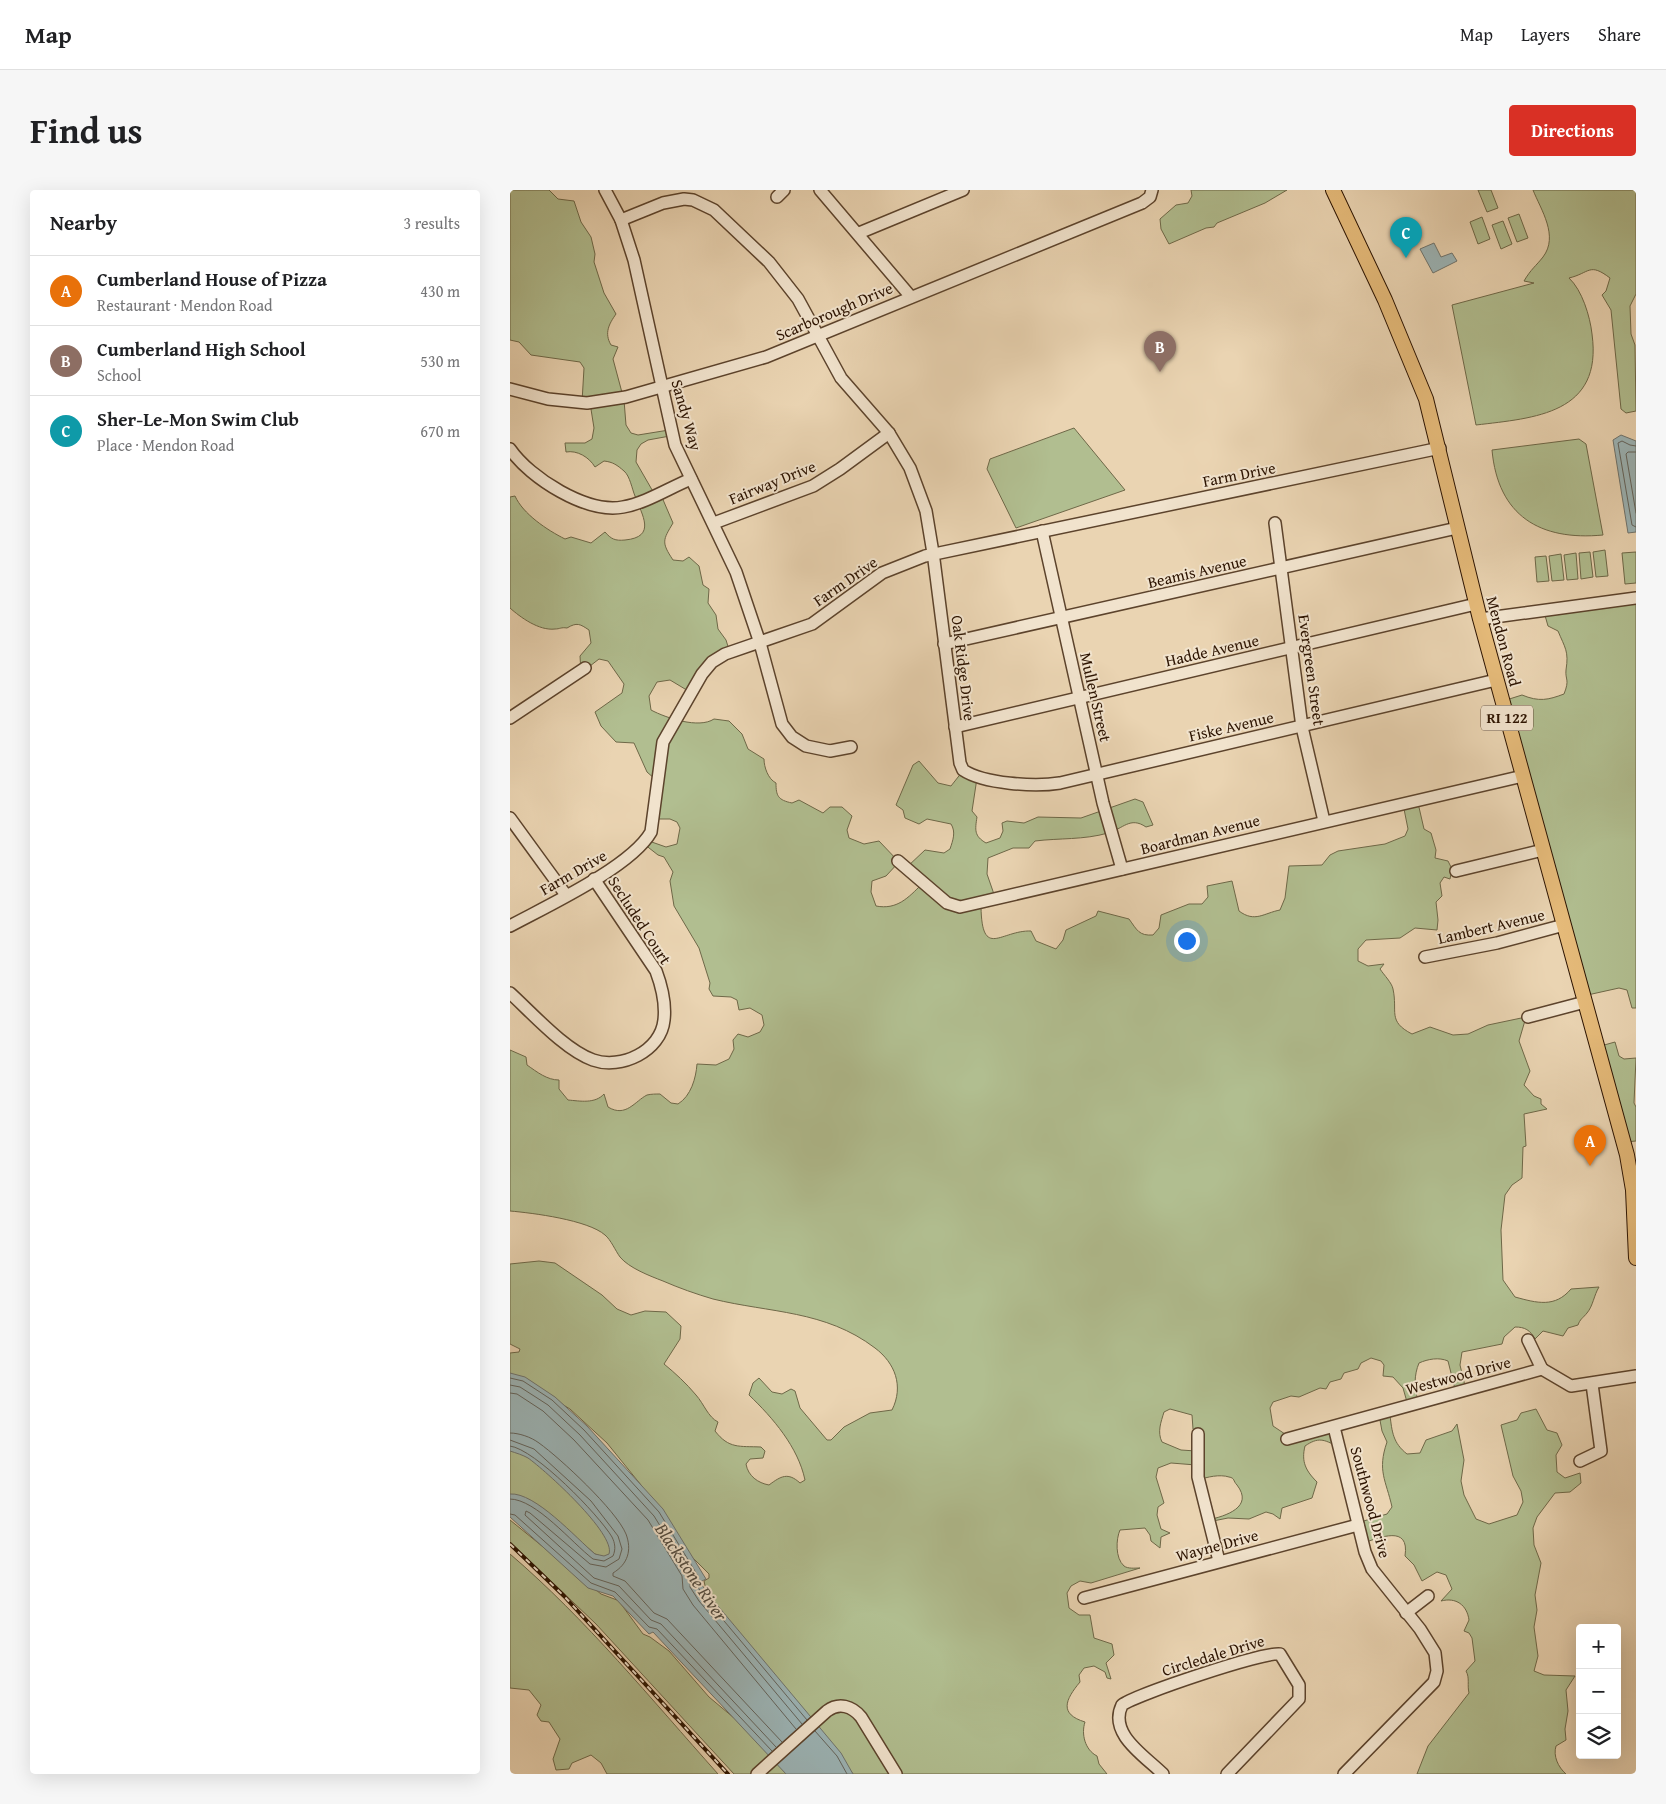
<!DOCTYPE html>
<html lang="en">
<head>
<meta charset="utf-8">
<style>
  :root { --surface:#fff; --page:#f6f6f6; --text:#202124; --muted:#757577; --line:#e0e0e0; --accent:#d93025 }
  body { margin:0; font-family:"Gentium Book Plus",serif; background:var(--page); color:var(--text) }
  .controls { position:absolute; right:15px; bottom:15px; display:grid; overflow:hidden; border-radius:5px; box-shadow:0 5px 20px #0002 }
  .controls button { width:45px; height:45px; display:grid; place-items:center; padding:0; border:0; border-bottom:1px solid var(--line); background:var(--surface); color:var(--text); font:25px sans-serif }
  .you { position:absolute; left:676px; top:750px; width:18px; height:18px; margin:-12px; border:4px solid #fff; border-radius:50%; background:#1a73e8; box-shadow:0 0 0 8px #1a73e833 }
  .badge { display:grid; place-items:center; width:32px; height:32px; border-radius:50%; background:var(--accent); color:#fff; font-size:16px; font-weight:700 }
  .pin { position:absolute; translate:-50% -41px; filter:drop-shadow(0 1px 2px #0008) }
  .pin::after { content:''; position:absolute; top:26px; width:18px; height:15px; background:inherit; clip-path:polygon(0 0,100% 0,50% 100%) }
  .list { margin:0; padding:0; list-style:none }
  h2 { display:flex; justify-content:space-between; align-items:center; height:65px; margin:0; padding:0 20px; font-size:21px }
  h2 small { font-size:16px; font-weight:400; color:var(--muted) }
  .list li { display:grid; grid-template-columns:32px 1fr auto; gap:15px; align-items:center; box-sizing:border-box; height:70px; padding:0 20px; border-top:1px solid var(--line) }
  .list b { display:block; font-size:19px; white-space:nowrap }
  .list p { margin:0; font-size:16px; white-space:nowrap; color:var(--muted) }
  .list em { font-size:16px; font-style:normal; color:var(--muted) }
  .icon { flex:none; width:28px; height:28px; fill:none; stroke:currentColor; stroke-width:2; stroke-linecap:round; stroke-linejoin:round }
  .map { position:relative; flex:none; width:1126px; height:1584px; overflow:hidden; border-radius:5px }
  header { display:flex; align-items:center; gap:30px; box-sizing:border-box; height:70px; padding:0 25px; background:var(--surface); border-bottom:1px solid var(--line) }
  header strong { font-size:24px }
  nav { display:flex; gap:28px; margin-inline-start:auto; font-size:18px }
  .intro { display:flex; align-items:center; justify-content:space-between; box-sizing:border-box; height:120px; padding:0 30px }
  h1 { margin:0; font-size:35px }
  .button { padding:12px 22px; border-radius:5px; background:var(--accent); color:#fff; font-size:18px; font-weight:700 }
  main { display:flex; gap:30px; padding:0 30px }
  aside { flex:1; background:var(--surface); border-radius:5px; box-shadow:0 5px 20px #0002 }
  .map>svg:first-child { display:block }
  .green { fill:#b1be90; stroke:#6e6848; fill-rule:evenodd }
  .water { fill:#9cb5b7; stroke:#6f746e }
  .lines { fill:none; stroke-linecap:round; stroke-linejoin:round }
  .shore { stroke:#64645c; stroke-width:1 }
  .minor-casing { stroke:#5c432c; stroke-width:14 }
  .major-casing { stroke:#2c1300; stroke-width:16 }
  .minor { stroke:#f1e3cd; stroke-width:11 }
  .major { stroke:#e5ba79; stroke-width:14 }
  .rail-casing { stroke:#2c1300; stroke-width:4 }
  .rail { stroke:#f1e3cd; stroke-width:2; stroke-dasharray:5.5; stroke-linecap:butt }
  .labels { text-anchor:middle; stroke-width:4; stroke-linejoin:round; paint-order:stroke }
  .shield { fill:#f1e3cd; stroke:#67513e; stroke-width:1 }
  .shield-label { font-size:15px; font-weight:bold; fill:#2c1300 }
  .street-label { font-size:16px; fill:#2c1300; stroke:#f1e3cd }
  .water-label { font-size:18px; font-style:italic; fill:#534c40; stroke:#f1e3cd }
</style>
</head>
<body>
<header>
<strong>Map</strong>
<nav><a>Map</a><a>Layers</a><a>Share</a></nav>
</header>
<div class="intro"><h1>Find us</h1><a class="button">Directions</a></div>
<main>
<aside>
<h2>Nearby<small>3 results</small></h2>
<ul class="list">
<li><span class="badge" style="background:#e8710a">A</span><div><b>Cumberland House of Pizza</b><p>Restaurant · Mendon Road</p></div><em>430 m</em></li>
<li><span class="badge" style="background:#8d6e63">B</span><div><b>Cumberland High School</b><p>School</p></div><em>530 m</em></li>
<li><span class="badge" style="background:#0f9aa8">C</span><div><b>Sher-Le-Mon Swim Club</b><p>Place · Mendon Road</p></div><em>670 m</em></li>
</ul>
</aside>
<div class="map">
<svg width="1126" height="1584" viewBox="0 0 1126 1584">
  <rect width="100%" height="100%" fill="#ead4b2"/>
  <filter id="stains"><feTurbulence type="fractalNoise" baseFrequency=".004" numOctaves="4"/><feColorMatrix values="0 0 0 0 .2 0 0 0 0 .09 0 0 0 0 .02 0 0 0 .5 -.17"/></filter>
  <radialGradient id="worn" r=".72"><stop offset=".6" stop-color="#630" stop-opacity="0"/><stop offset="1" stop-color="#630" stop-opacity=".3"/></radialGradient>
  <g class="green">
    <path d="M0 0H39L48 9 64 11 71 32 81 47 85 64 84 72 94 103 106 124C99 134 94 143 101 155L108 157 103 169 114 210 116 235 121 243 128 245 159 240 160 246 138 250 131 254 127 260 126 272 145 305H151L163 333C153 350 151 352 163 370L173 371 179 367 189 376 193 395 199 399 198 413 206 425 208 439 216 450 220 463 180 502 160 490 147 492 139 506 141 520C156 528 189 539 204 529L219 531 232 544 238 559 254 569C254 577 258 589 266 593 266 606 268 610 282 613L289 610 313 623 320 617H332L342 626 337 640 339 648 354 654 369 651 389 672 376 686 362 691 361 702 366 716C387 720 398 708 412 694L397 677 415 660 434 663 440 659C443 650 446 642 441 634L417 629 409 634 395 628 393 620 386 615 403 575 409 571 428 593 441 596 452 582 467 588 462 621 467 627C465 640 464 646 476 653L490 648 493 641 492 633 497 631 514 633 528 627 571 628 625 609 633 612 643 635 636 637C620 626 613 639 598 643 574 650 549 648 525 651L519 658H503L478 668 477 684 486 710 471 717C472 770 491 740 521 741L526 751 546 759 553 750 556 740 586 726 588 721 619 729C627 740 629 746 643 745L649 738 651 725 679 714H692L698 707 697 696 722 691 729 721C745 733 754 723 770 720L775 708 779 676 812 675 820 665 828 661 875 654 895 646 898 639 893 614 908 613 914 639 921 643 926 660 925 668 938 671 942 679 940 689 934 687 930 693 932 706 926 712 928 730 927 740 905 738 890 748 856 750 848 759V771L858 776 874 774 870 779C874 785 882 793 883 799 888 822 877 831 902 844L920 837 943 845 958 844 978 835 1016 827 1009 851 1020 881 1014 895 1024 906 1031 909V914L1037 919 1014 924 1016 956 1013 957 1012 988 1002 995 995 1005 991 1040 993 1090 1005 1107C1027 1113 1045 1118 1061 1099L1089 1097C1084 1105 1083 1116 1077 1123 1073 1128 1070 1129 1068 1135L1058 1138 1053 1146 1033 1141 1025 1149C1020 1140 1015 1137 1005 1137L994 1147 992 1154 952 1162 950 1175 956 1200 946 1203 938 1171C929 1167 918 1169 909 1173 904 1185 904 1198 908 1210L897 1212 893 1198 883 1187 873 1186 874 1175 871 1171 861 1168 851 1173 848 1179 834 1183 831 1189 820 1192 816 1199 810 1198 789 1207 781 1206 763 1212 760 1218 763 1236 781 1248 822 1238 828 1257C814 1249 808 1247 795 1256 791 1272 796 1281 807 1292L802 1308 772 1318 770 1329 763 1324 756 1322 739 1329 718 1328 698 1332V1330C716 1326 744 1317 727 1295 723 1291 725 1288 719 1287 710 1284 697 1287 688 1290L686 1275 661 1273 648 1278 646 1287 654 1313 648 1317 647 1325 651 1339 660 1343 651 1347 650 1358 641 1351 640 1345 635 1338 610 1340C606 1349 605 1368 614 1376 618 1379 625 1378 630 1378L581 1393 570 1391 561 1396 557 1403 559 1418 569 1425H580L584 1448 602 1454 604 1465 596 1473 601 1489 597 1488 595 1482 584 1476 574 1478 569 1485 570 1492C555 1510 549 1524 575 1532 571 1544 575 1560 587 1566L589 1574 597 1584H343L318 1550 216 1431C210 1420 195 1402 194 1391L199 1388V1384L167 1352 131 1295 97 1253 60 1219 37 1205 0 1187V1163L9 1162 10 1159 0 1154V1074L29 1071 45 1073 92 1105 107 1119 121 1125 135 1121 156 1122 171 1136 170 1149 154 1174C165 1183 176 1193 186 1205 194 1214 198 1227 208 1232L205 1241C219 1259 229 1256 251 1257L255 1261 253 1268 240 1269 236 1274C238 1286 248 1293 259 1295 271 1286 278 1282 290 1293L295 1290C288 1257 263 1228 239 1205L243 1193 249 1188 262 1202 272 1204 281 1199 285 1201 290 1218 317 1250H321L334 1237 360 1223 382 1220C394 1196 385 1173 365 1158 315 1120 260 1123 203 1109 186 1104 169 1098 153 1091 140 1086 119 1078 110 1067 105 1060 101 1050 95 1045 78 1030 23 1023 0 1021V860L16 867 17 875C27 882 37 890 49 890V899L58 910C70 911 85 914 94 904L98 917C116 928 125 911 137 905 141 904 146 904 150 904L161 913 168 914C181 906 186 888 187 874L206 875 219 869 224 859 223 850 228 844 238 847 250 842 254 835 252 825 240 818 229 820 227 810 221 807 203 806 199 799 200 793 189 758 164 716 160 691 163 682 154 667 148 665 134 654 136 650 156 657 167 654 170 638 167 632 160 629H143L145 589 137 582 124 553 106 552 91 536 85 522 112 503 114 494 98 471 89 469 71 483 70 466 81 453 79 440C70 434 67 432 57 438 51 437 50 439 45 439 29 441 10 427 0 418V307L5 306C13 324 37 340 55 349L61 347 81 353 95 342C101 349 105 351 115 350 147 347 132 325 125 306 122 299 120 286 114 281 107 275 103 272 94 271L85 277C79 267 67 260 56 262L55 253H75L82 249 84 238 80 213 72 212 74 178 70 172 21 165 9 152 0 150ZM660 1219 682 1225 683 1239 688 1245 686 1261 671 1260 652 1252C647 1242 651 1232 654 1222Z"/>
    <polygon points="681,0 777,0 755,13 707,33 704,37 696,38 659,54 651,39 650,29 666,15 678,13 682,6"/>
    <polygon points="968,0 981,0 988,18 977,22"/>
    <path d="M1023 0H1126V104L1120 116 1121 144 1125 155 1126 221 1116 223 1111 219 1101 120 1092 105 1096 101 1100 88C1079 72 1080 83 1059 88 1072 100 1080 126 1082 144 1093 224 1025 228 966 235L942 115 1024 93 1014 91C1021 79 1026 76 1033 67 1049 46 1031 20 1023 0Z"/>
    <polygon points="1009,24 1018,48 1007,52 998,28"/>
    <polygon points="972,27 980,49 968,54 960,32"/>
    <polygon points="993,31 1002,54 991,59 982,35"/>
    <polygon points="564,238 615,300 506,338 477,279 480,269"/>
    <path d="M1069 249 1076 254 1093 345C1030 351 988 326 982 260Z"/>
    <polygon points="1095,360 1098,386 1086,387 1083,362"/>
    <polygon points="1080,362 1083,387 1071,389 1069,363"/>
    <polygon points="1126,362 1126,393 1115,394 1112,363"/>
    <polygon points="1066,363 1068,389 1057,390 1054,365"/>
    <polygon points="1051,364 1054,390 1042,391 1039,366"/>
    <polygon points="1036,366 1039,391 1027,392 1025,367"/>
    <path d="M1126 412V818H1122L1117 800 1109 798 1073 806 993 511 1012 505C1029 512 1038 510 1054 504 1060 489 1055 490 1056 480 1059 461 1055 458 1048 441L1038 436 1034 422Z"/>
    <polygon points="1105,852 1109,866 1114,869 1126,868 1124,913 1126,917 1126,951 1115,952 1087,857"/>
    <path d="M1026 1219 1037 1240 1047 1243 1052 1255 1046 1265 1047 1282 1055 1288 1070 1283 1071 1293 1060 1302 1045 1303 1027 1327 1023 1338 1024 1355 1031 1373 1025 1405 1027 1420 1024 1437 1028 1466 1024 1481 1034 1485 1065 1486 1056 1500 1058 1521 1055 1539 1056 1550 1046 1556C1043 1566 1048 1577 1056 1584H907L918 1556 959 1503C957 1495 960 1488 956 1481L965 1471 962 1448 959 1443 954 1441 959 1430C957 1415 946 1407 931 1411L942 1399 936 1385 927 1382 912 1391 904 1375 895 1366C900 1334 869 1348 853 1353L847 1333 877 1324 882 1317C876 1290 867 1281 877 1252L872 1241 869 1225H880C882 1242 883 1253 897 1264L910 1263 916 1250 942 1241 947 1234 954 1270 951 1291 954 1305 966 1329 979 1334 1007 1325 1013 1312 1011 1301 1003 1286 991 1235 1007 1230 1011 1223Z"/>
    <path d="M0 1255C36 1277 89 1323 103 1364L99 1369 85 1364 30 1317 0 1307Z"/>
    <polygon points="0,1330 91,1404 107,1410 111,1414 133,1444 140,1447 159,1461 199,1507 236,1538 278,1584 224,1584 86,1434 0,1352"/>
    <path d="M0 1364C76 1429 141 1509 208 1584H97L91 1573 81 1565 62 1573 59 1579 46 1580 43 1569 50 1549 39 1532 31 1531 27 1525 31 1515 19 1500 0 1498Z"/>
  </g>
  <g class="water">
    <polygon points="924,53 931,67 942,63 947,71 923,83 910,59"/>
    <polygon points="1111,245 1126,251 1126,342 1118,343 1103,250"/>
    <path d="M0 1183 15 1187 45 1207 77 1236 153 1319 196 1389 190 1392 198 1404 331 1563 343 1584H276L143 1442 139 1444 103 1406 78 1398 0 1327V1304C25 1302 66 1348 85 1364L94 1366 99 1364C106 1344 35 1280 18 1268 13 1265 6 1263 0 1261Z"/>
  </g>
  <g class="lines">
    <g class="shore">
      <polyline points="1126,256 1120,255 1112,251 1108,253 1122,335 1126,337"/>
      <polyline points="1126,262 1118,262 1116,264 1126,323"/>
      <polyline points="0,1188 13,1191 42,1210 74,1240 149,1322 188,1386 186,1394 194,1407 297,1530"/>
      <polyline points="0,1195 10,1197 38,1215 70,1245 144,1326 181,1386 180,1397 189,1411 292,1534"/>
      <polyline points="0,1203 7,1204 33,1221 64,1250 138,1330 172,1386 173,1399 183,1415 286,1539"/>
      <path d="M0 1243C9 1243 21 1247 29 1253 50 1268 106 1320 116 1344 122 1360 118 1374 103 1383V1386L115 1391 144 1423 157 1429 272 1552"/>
      <polyline points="0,1250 24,1259 81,1311 108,1346 112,1359 109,1369 96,1377 80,1374 20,1323 16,1321 15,1325 84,1388 109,1396 141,1430 151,1434 266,1557"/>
      <path d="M0 1256C25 1259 89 1325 102 1347 105 1353 106 1359 103 1366L94 1371 83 1369C62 1353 26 1309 0 1309"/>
      <polyline points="0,1324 5,1325 81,1393 105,1402 139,1437 147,1439 262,1561"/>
      <polyline points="305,1541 327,1566 337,1584"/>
    </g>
    <g class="minor-casing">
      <g id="minor">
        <polyline points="95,0 111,30 124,70 165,255 226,382 250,453 272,534 282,547 296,556 320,561 341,557"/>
        <polyline points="310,0 401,107"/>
        <polyline points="267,7 274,0"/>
        <polyline points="111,30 153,13 174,9 183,10 204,20 259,72 288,109 331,188 379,243 400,278 416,321 423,363"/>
        <polyline points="349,43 453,0"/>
        <polyline points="0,199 38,209 77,213 116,207 256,167 632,13 640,7 642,0"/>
        <path d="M0 259C20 288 77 324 113 317 136 313 159 298 181 289"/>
        <polyline points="204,333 303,296 330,279 379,243"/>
        <polyline points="765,333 792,537 814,631"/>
        <polyline points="532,341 593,613 612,679"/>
        <path d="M424 370 450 573 453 580C474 594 525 597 550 593L986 490"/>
        <polyline points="970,429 1126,408"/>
        <polyline points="434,454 947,338"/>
        <polyline points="0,528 75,478"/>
        <polyline points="445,537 966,414"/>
        <polyline points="0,628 56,705"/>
        <polyline points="388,671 437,713 450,717 1013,586"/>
        <polyline points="946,681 1033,660"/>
        <path d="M0 736C37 716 121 677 141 642L153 552 192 484 202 472 215 464 302 434 372 383 415 366 930 258"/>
        <polyline points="915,767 987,753 1054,735"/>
        <path d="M0 803C23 824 55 860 83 870 111 880 151 861 154 830 156 813 152 797 146 781L84 689"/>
        <polyline points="1018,827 1075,812"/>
        <polyline points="1018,1150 1032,1179"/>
        <polyline points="824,1237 855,1362 862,1379 910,1439 925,1463 927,1481 924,1492 834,1584"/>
        <polyline points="688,1244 688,1287 709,1371"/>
        <polyline points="777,1249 1032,1179 1061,1196 1126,1186"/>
        <polyline points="1070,1271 1091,1261 1082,1194"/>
        <polyline points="574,1408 848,1335"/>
        <polyline points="896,1423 918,1406"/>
        <path d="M247 1584 317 1521C329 1512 342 1516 351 1527L386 1584"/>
        <path d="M653 1584C635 1566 598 1544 612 1515 625 1505 755 1461 770 1464L789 1495V1509L717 1584"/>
      </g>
    </g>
    <g class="major-casing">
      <polyline id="major" points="823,0 875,110 916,209 970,429 1117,965 1123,1000 1126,1068"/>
    </g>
    <use href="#minor" class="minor"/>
    <use href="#major" class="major"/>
    <g class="rail-casing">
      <polyline id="rail" points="0,1354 54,1406 218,1584"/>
    </g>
    <use href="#rail" class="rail"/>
  </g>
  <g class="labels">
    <rect class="shield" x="971" y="515.5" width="52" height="25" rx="4"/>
    <g class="shield-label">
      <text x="997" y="533">RI 122</text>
    </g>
    <g class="street-label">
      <text transform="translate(324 121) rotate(-23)" y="6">Scarborough Drive</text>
      <text transform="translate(177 225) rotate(74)" y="6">Sandy Way</text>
      <text transform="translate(729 284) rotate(-11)" y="6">Farm Drive</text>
      <text transform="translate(262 292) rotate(-22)" y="6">Fairway Drive</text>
      <text transform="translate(687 381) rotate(-13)" y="6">Beamis Avenue</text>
      <text transform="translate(335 391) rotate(-35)" y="6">Farm Drive</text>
      <text transform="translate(994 451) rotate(75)" y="6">Mendon Road</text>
      <text transform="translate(702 460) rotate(-13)" y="6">Hadde Avenue</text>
      <text transform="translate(454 478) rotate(83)" y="6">Oak Ridge Drive</text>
      <text transform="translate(802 480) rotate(82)" y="6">Evergreen Street</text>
      <text transform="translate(586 507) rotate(77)" y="6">Mullen Street</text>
      <text transform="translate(721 536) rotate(-13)" y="6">Fiske Avenue</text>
      <text transform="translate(690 644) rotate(-14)" y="6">Boardman Avenue</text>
      <text transform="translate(63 682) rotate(-30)" y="6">Farm Drive</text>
      <text transform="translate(130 730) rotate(57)" y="6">Secluded Court</text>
      <text transform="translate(981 736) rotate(-13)" y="6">Lambert Avenue</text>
      <text transform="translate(948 1185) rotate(-15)" y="6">Westwood Drive</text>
      <text transform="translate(861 1312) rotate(75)" y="6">Southwood Drive</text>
      <text transform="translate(707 1355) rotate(-15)" y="6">Wayne Drive</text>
      <text transform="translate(703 1465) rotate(-17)" y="6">Circledale Drive</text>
    </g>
    <g class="water-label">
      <text transform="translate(181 1382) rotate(56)" y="6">Blackstone River</text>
    </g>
  </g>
  <rect width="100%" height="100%" filter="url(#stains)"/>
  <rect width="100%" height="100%" fill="url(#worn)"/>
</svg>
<div class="controls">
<button>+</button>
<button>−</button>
<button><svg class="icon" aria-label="layers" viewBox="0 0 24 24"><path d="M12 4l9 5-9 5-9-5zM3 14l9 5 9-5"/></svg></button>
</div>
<div class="you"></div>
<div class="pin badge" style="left:1080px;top:976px;background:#e8710a">A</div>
<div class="pin badge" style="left:650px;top:182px;background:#8d6e63">B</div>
<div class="pin badge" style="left:896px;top:68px;background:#0f9aa8">C</div>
</div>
</main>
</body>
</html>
